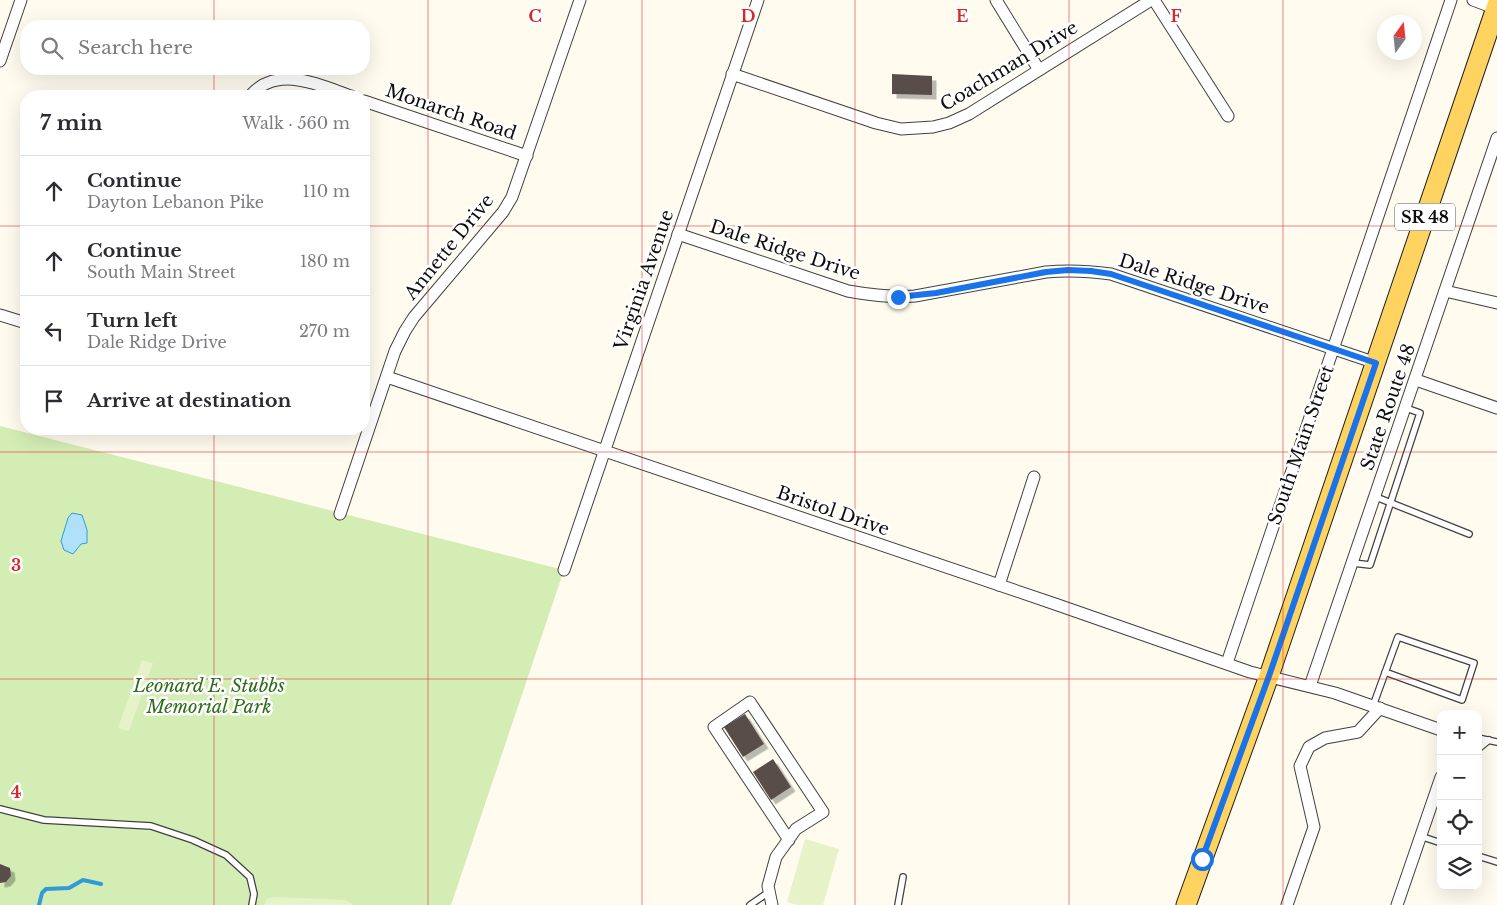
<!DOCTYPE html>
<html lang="en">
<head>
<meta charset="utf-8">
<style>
  :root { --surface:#fff; --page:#f2f2f3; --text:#2b2b33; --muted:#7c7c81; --line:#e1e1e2 }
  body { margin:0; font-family:"Libre Baskerville",serif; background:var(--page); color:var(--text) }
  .controls { position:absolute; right:15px; bottom:15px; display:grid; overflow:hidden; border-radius:10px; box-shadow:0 5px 20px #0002 }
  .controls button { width:45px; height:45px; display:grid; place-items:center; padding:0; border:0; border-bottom:1px solid var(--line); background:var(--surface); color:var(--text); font:25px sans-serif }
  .compass { position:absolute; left:1377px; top:15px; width:45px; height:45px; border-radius:50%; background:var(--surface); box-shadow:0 5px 20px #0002; rotate:15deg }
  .stop { position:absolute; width:15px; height:15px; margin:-11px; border:4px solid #1a73e8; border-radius:50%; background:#fff }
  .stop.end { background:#1a73e8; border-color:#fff; box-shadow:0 1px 5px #0008 }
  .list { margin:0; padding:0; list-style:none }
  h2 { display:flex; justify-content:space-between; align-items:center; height:65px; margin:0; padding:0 20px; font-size:21px }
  h2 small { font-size:16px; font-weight:400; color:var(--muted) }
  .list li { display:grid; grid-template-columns:32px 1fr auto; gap:15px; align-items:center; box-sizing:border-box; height:70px; padding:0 20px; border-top:1px solid var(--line) }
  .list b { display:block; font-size:19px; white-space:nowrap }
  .list p { margin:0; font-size:16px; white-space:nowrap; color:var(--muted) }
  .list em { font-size:16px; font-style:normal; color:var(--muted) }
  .icon { flex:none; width:28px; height:28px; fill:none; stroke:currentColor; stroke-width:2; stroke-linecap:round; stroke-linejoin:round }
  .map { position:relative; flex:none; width:1497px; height:905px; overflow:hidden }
  .search { position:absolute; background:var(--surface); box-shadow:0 5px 20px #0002; left:20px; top:20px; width:350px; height:55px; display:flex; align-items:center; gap:12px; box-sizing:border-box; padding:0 18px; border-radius:20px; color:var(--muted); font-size:19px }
  .panel { position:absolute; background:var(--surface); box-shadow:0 5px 20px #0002; left:20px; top:90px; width:350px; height:345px; border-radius:20px }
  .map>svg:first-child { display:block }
  .green { fill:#d4edb5 }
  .pitch { fill:#e6f3c8 }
  .water { fill:#afe1fb; stroke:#309bd8 }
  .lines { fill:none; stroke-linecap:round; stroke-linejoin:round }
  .stream { stroke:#309bd8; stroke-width:4 }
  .building { fill:#584e49; filter:url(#shadow) }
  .lane-casing { stroke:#414141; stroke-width:8 }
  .street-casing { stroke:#414141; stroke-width:13 }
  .primary-casing { stroke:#1f1f1f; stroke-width:21 }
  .lane { stroke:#fff; stroke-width:5.5 }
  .street { stroke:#fff; stroke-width:11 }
  .primary { stroke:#ffd35f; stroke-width:19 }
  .route { stroke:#1a73e8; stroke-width:6 }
  .grid { fill:none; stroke:#d62828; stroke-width:1; stroke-opacity:0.55 }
  .labels { text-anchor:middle; stroke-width:5; stroke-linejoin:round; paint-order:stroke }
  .shield { fill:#fff; stroke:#565656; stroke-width:1 }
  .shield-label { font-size:16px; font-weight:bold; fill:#0e0e0e }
  .street-label { font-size:18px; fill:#0e0e0e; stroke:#fff }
  .park-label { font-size:18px; font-style:italic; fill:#2d6c19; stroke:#fff }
  .grid-label { font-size:16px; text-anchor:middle; font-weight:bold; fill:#d62828; stroke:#fff; stroke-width:5; stroke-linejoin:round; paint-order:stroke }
</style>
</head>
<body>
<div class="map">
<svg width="1497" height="905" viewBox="0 0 1497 905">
  <defs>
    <filter id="shadow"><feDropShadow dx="4.5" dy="4.5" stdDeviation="0" flood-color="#0004"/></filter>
  </defs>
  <rect width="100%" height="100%" fill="#fffbef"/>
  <polygon class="green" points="0,426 564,570 451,905 0,905"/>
  <g class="pitch">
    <polygon points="142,660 153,663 129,731 118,728"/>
    <polygon points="805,839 839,849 823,905 797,905 787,902"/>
    <polygon points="274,897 345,900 354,905 264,905 267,899"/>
  </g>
  <polygon class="water" points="72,513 82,515 87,530 87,543 81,544 73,554 64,550 61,541 68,518"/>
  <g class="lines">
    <polyline class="stream" points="39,905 42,893 46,889 69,888 83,880 101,884"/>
  </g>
  <g class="building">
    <polygon points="892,74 932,76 932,95 892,94"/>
    <polygon points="745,714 764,744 743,757 724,727"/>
    <polygon points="773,759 791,787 771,800 753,772"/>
    <polygon points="0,864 10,868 11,876 6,882 0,883"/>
  </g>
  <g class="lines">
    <g class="lane-casing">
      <g id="lane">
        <polyline points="1376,497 1469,534"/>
        <polyline points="1353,563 1370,565 1420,413 1406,408"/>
        <polyline points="1373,706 1398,637 1474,663 1462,700 1385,672"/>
        <polyline points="1478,738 1497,742"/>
        <polyline points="1478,749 1489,740"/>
        <polyline points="0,809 44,820 151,826 193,840 226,855 250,877 254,894 252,905"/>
        <polyline points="1420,836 1441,843"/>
        <polyline points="1478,856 1497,862"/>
        <polyline points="750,905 769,892"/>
        <polyline points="898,905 903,877"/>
      </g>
    </g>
    <g class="street-casing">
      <g id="street">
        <polyline points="996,0 1039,70"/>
        <polyline points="1154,0 1228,116"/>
        <polyline points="1473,0 1497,9"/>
        <polyline points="0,61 21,0"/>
        <polyline points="732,74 876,123 901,129 933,127 949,123 969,114 1151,0"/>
        <path d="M250 96C277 64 319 85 351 96"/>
        <polyline points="364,101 527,156"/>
        <path d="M678 234 848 291C871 295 892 298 915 296L1046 272C1068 270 1089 271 1111 274L1376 363"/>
        <polyline points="1445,291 1497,303"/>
        <polyline points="0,315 26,323"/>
        <polyline points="387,377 1055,604 1250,672 1335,693 1441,730"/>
        <polyline points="1416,380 1497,408"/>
        <polyline points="340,514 395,351 405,331 414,317 503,212 512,197 580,0"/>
        <polyline points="564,570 758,0"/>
        <polyline points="999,585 1034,477"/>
        <polyline points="1227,663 1451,0"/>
        <polyline points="1310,686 1497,138"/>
        <polyline points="772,905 768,886 776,857 796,829 823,812 750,702 714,727 789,840"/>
        <polyline points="1287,905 1314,827 1300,766 1309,747 1325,738 1358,732 1380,708"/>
        <polyline points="1397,905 1441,777"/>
      </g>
    </g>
    <g class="primary-casing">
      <polyline id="primary" points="1186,905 1269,676 1497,5"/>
    </g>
    <use href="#lane" class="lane"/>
    <use href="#street" class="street"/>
    <use href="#primary" class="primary"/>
  </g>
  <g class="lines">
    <polyline class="route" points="898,297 936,293 1046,272 1068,270 1091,271 1111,274 1159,290 1376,363 1269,676 1202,859"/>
  </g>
  <path class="grid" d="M214 0V26M428 0V905M642 0V905M855 0V905M1069 0V905M1283 0V905M214 69V96M0 226H26M364 226H1497M214 429V905M0 452H1497M0 679H1497"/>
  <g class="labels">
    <rect class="shield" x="1395" y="203.5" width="60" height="27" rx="4"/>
    <g class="shield-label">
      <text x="1425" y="223">SR 48</text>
    </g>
    <g class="street-label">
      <text transform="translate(1009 66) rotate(-31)" y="6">Coachman Drive</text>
      <text transform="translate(451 112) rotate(19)" y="6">Monarch Road</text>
      <text transform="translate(449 247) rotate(-51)" y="6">Annette Drive</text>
      <text transform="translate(785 250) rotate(18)" y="6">Dale Ridge Drive</text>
      <text transform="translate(644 280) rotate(-71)" y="6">Virginia Avenue</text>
      <text transform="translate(1194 284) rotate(18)" y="6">Dale Ridge Drive</text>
      <text transform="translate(1388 407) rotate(-71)" y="6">State Route 48</text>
      <text transform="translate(1301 445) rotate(-71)" y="6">South Main Street</text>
      <text transform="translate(833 511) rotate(19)" y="6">Bristol Drive</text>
    </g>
    <g class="park-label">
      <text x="209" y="692">Leonard E. Stubbs<tspan x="209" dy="21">Memorial Park</tspan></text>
    </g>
  </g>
  <g class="grid-label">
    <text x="535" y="22">C</text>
    <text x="748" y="22">D</text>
    <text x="962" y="22">E</text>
    <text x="1176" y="22">F</text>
    <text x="16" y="571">3</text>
    <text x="16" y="798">4</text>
  </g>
</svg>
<div class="controls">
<button>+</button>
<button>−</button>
<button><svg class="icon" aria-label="locate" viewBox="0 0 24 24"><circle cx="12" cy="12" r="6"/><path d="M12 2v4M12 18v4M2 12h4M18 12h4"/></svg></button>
<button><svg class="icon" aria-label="layers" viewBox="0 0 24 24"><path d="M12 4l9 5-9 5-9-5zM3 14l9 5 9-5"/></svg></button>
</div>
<svg class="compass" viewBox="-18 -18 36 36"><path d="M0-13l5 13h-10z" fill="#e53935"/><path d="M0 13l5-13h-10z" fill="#7c7c81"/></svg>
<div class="stop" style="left:1202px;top:859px"></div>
<div class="stop end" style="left:898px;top:297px"></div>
<div class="search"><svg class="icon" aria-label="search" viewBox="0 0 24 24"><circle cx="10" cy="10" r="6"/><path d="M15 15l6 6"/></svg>Search here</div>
<section class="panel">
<h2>7 min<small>Walk · 560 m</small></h2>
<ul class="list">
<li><svg class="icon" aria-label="ahead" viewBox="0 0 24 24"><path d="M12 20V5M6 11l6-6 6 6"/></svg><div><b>Continue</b><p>Dayton Lebanon Pike</p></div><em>110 m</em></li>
<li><svg class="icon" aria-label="ahead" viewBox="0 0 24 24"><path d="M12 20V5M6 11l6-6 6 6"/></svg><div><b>Continue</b><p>South Main Street</p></div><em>180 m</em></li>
<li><svg class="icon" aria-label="left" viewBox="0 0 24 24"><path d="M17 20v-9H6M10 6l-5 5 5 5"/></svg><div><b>Turn left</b><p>Dale Ridge Drive</p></div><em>270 m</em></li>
<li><svg class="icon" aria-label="arrive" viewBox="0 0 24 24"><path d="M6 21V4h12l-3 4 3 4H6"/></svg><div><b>Arrive at destination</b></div></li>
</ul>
</section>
</div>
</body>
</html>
